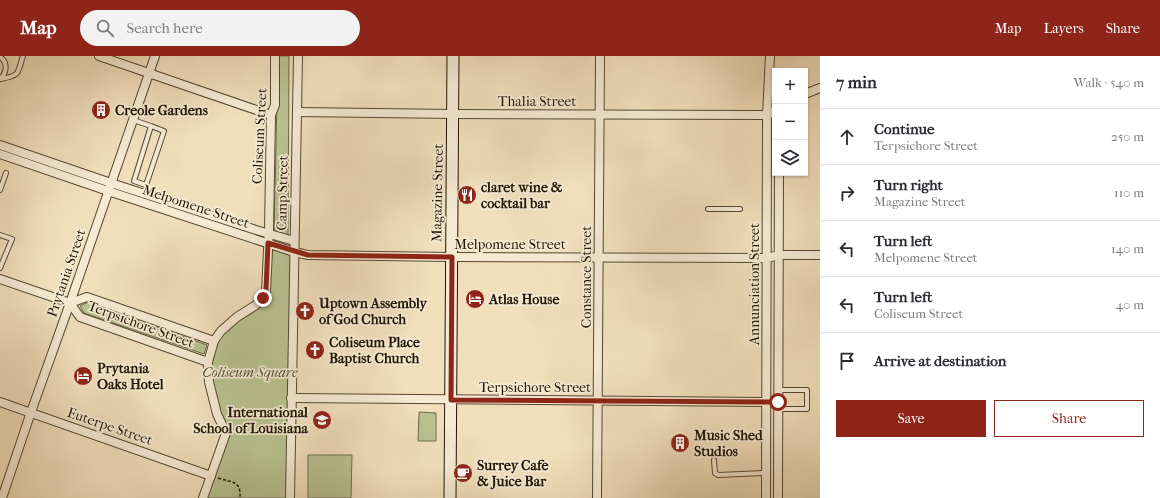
<!DOCTYPE html>
<html lang="en">
<head>
<meta charset="utf-8">
<style>
  :root { --surface:#fff; --page:#f2f2f3; --text:#2b2b33; --muted:#7c7c81; --line:#e1e1e2; --accent:#8f2418 }
  body { margin:0; font-family:"IM FELL French Canon",serif; background:var(--page); color:var(--text) }
  .controls { position:absolute; right:12px; top:12px; display:grid; overflow:hidden; border-radius:0px; box-shadow:0 1px 3px #0004 }
  .controls button { width:36px; height:36px; display:grid; place-items:center; padding:0; border:0; border-bottom:1px solid var(--line); background:var(--surface); color:var(--text); font:20px sans-serif }
  .stop { position:absolute; width:12px; height:12px; margin:-9px; border:3px solid #8f2418; border-radius:50%; background:#fff }
  .stop.end { background:#8f2418; border-color:#fff; box-shadow:0 1px 4px #0008 }
  .list { margin:0; padding:0; list-style:none }
  h2 { display:flex; justify-content:space-between; align-items:center; height:52px; margin:0; padding:0 16px; font-size:17px }
  h2 small { font-size:13px; font-weight:400; color:var(--muted) }
  .list li { display:grid; grid-template-columns:26px 1fr auto; gap:12px; align-items:center; box-sizing:border-box; height:56px; padding:0 16px; border-top:1px solid var(--line) }
  .list b { display:block; font-size:15px; white-space:nowrap }
  .list p { margin:0; font-size:13px; white-space:nowrap; color:var(--muted) }
  .list em { font-size:13px; font-style:normal; color:var(--muted) }
  .actions { display:flex; gap:8px; padding:12px 16px }
  .actions a { flex:1; padding:9px 0; border:1px solid var(--accent); border-radius:0px; text-align:center; font-size:14px; color:var(--accent) }
  .actions .main { background:var(--accent); color:#fff }
  .icon { flex:none; width:22px; height:22px; fill:none; stroke:currentColor; stroke-width:2; stroke-linecap:round; stroke-linejoin:round }
  .map { position:relative; flex:none; width:820px; height:442px; overflow:hidden }
  header { display:flex; align-items:center; gap:24px; box-sizing:border-box; height:56px; padding:0 20px; background:var(--accent); color:#fff }
  header strong { font-size:19px }
  nav { display:flex; gap:22px; margin-inline-start:auto; font-size:14px }
  .search { width:280px; height:36px; background:var(--page); display:flex; align-items:center; gap:10px; box-sizing:border-box; padding:0 14px; border-radius:22px; color:var(--muted); font-size:15px }
  main { display:flex }
  aside { flex:1; background:var(--surface) }
  .map>svg:first-child { display:block }
  .green { fill:#b9c291; stroke:#6d6c4a }
  .lines { fill:none; stroke-linecap:round; stroke-linejoin:round }
  .lane-casing { stroke:#554832; stroke-width:6 }
  .street-casing { stroke:#554832; stroke-width:10 }
  .secondary-casing { stroke:#211504; stroke-width:13 }
  .path { stroke:#211504; stroke-width:1.5; stroke-dasharray:3 2; stroke-linecap:butt }
  .lane { stroke:#f6ead3; stroke-width:4 }
  .street { stroke:#f6ead3; stroke-width:8 }
  .secondary { stroke:#f6ead3; stroke-width:11 }
  .route { stroke:#8f2418; stroke-width:5 }
  .labels { text-anchor:middle; stroke-width:3.5; stroke-linejoin:round; paint-order:stroke }
  .street-label { font-size:14px; fill:#211504; stroke:#f6ead3 }
  .poi-label { font-size:14px; font-weight:bold; fill:#211504; stroke:#f6ead3; text-anchor:start }
  .park-label { font-size:14px; font-style:italic; fill:#565235; stroke:#f6ead3 }
</style>
</head>
<body>
<header>
<strong>Map</strong>
<div class="search"><svg class="icon" aria-label="search" viewBox="0 0 24 24"><circle cx="10" cy="10" r="6"/><path d="M15 15l6 6"/></svg>Search here</div>
<nav><a>Map</a><a>Layers</a><a>Share</a></nav>
</header>
<main>
<div class="map">
<svg width="820" height="442" viewBox="0 0 820 442">
  <rect width="100%" height="100%" fill="#f1dfbc"/>
  <filter id="stains"><feTurbulence type="fractalNoise" baseFrequency=".005" numOctaves="4"/><feColorMatrix values="0 0 0 0 .2 0 0 0 0 .09 0 0 0 0 .02 0 0 0 .5 -.17"/></filter>
  <radialGradient id="worn" r=".72"><stop offset=".6" stop-color="#630" stop-opacity="0"/><stop offset="1" stop-color="#630" stop-opacity=".3"/></radialGradient>
  <g class="green">
    <polygon points="278,0 289,0 288,178 285,180 274,177"/>
    <polygon points="268,187 294,196 290,442 203,442 226,377 209,326 214,285 263,242"/>
    <polygon points="88,246 207,289 204,298 84,257 80,250"/>
    <polygon points="419,356 436,357 436,385 418,385"/>
    <polygon points="308,399 352,399 351,442 308,442"/>
  </g>
  <g class="lines">
    <g class="lane-casing">
      <g id="lane">
        <path d="M0 1C8 6 7 17 0 23"/>
        <path d="M1 23C21 19 17 18 23 0"/>
        <polyline points="133,64 151,70 134,125 146,129 164,75 151,70"/>
        <polyline points="0,134 6,117"/>
        <polyline points="708,153 740,153"/>
        <polyline points="0,179 12,183 0,212"/>
        <polyline points="778,353 807,353 807,334 779,334"/>
        <polyline points="714,404 715,417 718,419 766,417"/>
      </g>
    </g>
    <g class="street-casing">
      <g id="street">
        <polyline points="99,0 271,59"/>
        <polyline points="805,38 820,32"/>
        <polyline points="297,56 453,58 767,59 775,55"/>
        <polyline points="0,89 111,127 256,174 294,185"/>
        <polyline points="0,98 108,135 294,196 308,199 452,201 767,202 779,199 820,199"/>
        <polyline points="0,223 70,247 80,261 208,306"/>
        <polyline points="70,247 87,241 214,285"/>
        <polyline points="291,342 778,346"/>
        <polyline points="0,346 211,420"/>
        <polyline points="2,442 31,356 70,247 155,0"/>
        <polyline points="203,442 226,377 217,358 209,326 208,306 214,285 221,275 237,261 256,249 263,242 266,235 269,174 271,59 275,49 275,0"/>
        <polyline points="290,442 298,0"/>
        <polyline points="597,442 600,0"/>
        <polyline points="766,442 767,59 770,0"/>
        <polyline points="778,442 779,117"/>
      </g>
    </g>
    <g class="secondary-casing">
      <polyline id="secondary" points="450,442 453,0"/>
    </g>
    <path class="path" d="M218 422C232 427 241 424 240 442"/>
    <use href="#lane" class="lane"/>
    <use href="#street" class="street"/>
    <use href="#secondary" class="secondary"/>
  </g>
  <g class="lines">
    <polyline class="route" points="263,242 266,234 268,187 308,199 452,201 451,344 778,346"/>
  </g>
  <defs>
    <g id="building-disc" transform="scale(1)"><circle r="9.5" fill="#8f2418" stroke="#f6ead3"/><path d="M-4-6H4V6H1V3H-1V6H-4ZM-2.5-4.3h1.7v1.8h-1.7ZM.8-4.3h1.7v1.8H.8ZM-2.5-1h1.7V.8h-1.7ZM.8-1h1.7V.8H.8Z" fill="#fff"/></g>
    <g id="restaurant-disc" transform="scale(1)"><circle r="9.5" fill="#8f2418" stroke="#f6ead3"/><path d="M-5-6h1v4h1v-4h1v4h1v-4h1v5L-1.5 .5V6h-2V.5L-5-1ZM5-6V6H3V1.5H1.5Q1.5-4 5-6Z" fill="#fff"/></g>
    <g id="hotel-disc" transform="scale(1)"><circle r="9.5" fill="#8f2418" stroke="#f6ead3"/><path d="M-6-4.5h1.5V1H6V5H4.5V3h-9V5H-6ZM-4 0a1.8 1.8 0 1 1 3.6 0ZM.5 0V-2.5h3Q6-2.5 6 0Z" fill="#fff"/></g>
    <g id="church-disc" transform="scale(1)"><circle r="9.5" fill="#8f2418" stroke="#f6ead3"/><path d="M-1.2-6h2.4v3.5h3.3v2.4h-3.3V6h-2.4V-.1h-3.3v-2.4h3.3Z" fill="#fff"/></g>
    <g id="school-disc" transform="scale(1)"><circle r="9.5" fill="#8f2418" stroke="#f6ead3"/><path d="M0-5L7-2L0 1L-7-2ZM-4 1L0 2.5L4 1V4Q0 6-4 4Z" fill="#fff"/></g>
    <g id="cafe-disc" transform="scale(1)"><circle r="9.5" fill="#8f2418" stroke="#f6ead3"/><path d="M-5.5-4.5H6V0H3Q3 3.5 0 3.5H-2.5Q-5.5 3.5-5.5 0ZM3-3.2v2h1.7v-2ZM-6 4.5H4V6H-6Z" fill="#fff"/></g>
  </defs>
  <g fill-rule="evenodd">
    <use href="#building-disc" x="101" y="54"/>
    <use href="#restaurant-disc" x="467" y="139"/>
    <use href="#hotel-disc" x="475" y="243"/>
    <use href="#church-disc" x="305" y="255"/>
    <use href="#church-disc" x="315" y="294"/>
    <use href="#hotel-disc" x="83" y="320"/>
    <use href="#school-disc" x="322" y="364"/>
    <use href="#building-disc" x="680" y="387"/>
    <use href="#cafe-disc" x="463" y="417"/>
  </g>
  <g class="labels">
    <g class="street-label">
      <text x="537" y="50">Thalia Street</text>
      <text transform="translate(259 80) rotate(-87)" y="5">Coliseum Street</text>
      <text transform="translate(282 137) rotate(-89)" y="5">Camp Street</text>
      <text transform="translate(437 137) rotate(-89)" y="5">Magazine Street</text>
      <text transform="translate(196 150) rotate(18)" y="5">Melpomene Street</text>
      <text x="510" y="193">Melpomene Street</text>
      <text transform="translate(66 217) rotate(-71)" y="5">Prytania Street</text>
      <text transform="translate(586 221) rotate(-90)" y="5">Constance Street</text>
      <text transform="translate(754 228) rotate(-90)" y="5">Annunciation Street</text>
      <text transform="translate(141 268) rotate(20)" y="5">Terpsichore Street</text>
      <text x="535" y="336">Terpsichore Street</text>
      <text transform="translate(110 370) rotate(19)" y="5">Euterpe Street</text>
    </g>
    <g class="poi-label">
      <text x="115" y="59">Creole Gardens</text>
      <text x="481" y="136">claret wine &amp;<tspan x="481" dy="16">cocktail bar</tspan></text>
      <text x="489" y="248">Atlas House</text>
      <text x="319" y="252">Uptown Assembly<tspan x="319" dy="16">of God Church</tspan></text>
      <text x="329" y="291">Coliseum Place<tspan x="329" dy="16">Baptist Church</tspan></text>
      <text x="97" y="317">Prytania<tspan x="97" dy="16">Oaks Hotel</tspan></text>
      <text x="308" y="361" text-anchor="end">International<tspan x="308" dy="16">School of Louisiana</tspan></text>
      <text x="694" y="384">Music Shed<tspan x="694" dy="16">Studios</tspan></text>
      <text x="477" y="414">Surrey Cafe<tspan x="477" dy="16">&amp; Juice Bar</tspan></text>
    </g>
    <g class="park-label">
      <text x="250" y="321">Coliseum Square</text>
    </g>
  </g>
  <rect width="100%" height="100%" filter="url(#stains)"/>
  <rect width="100%" height="100%" fill="url(#worn)"/>
</svg>
<div class="controls">
<button>+</button>
<button>−</button>
<button><svg class="icon" aria-label="layers" viewBox="0 0 24 24"><path d="M12 4l9 5-9 5-9-5zM3 14l9 5 9-5"/></svg></button>
</div>
<div class="stop" style="left:778px;top:346px"></div>
<div class="stop end" style="left:263px;top:242px"></div>
</div>
<aside>
<h2>7 min<small>Walk · 540 m</small></h2>
<ul class="list">
<li><svg class="icon" aria-label="ahead" viewBox="0 0 24 24"><path d="M12 20V5M6 11l6-6 6 6"/></svg><div><b>Continue</b><p>Terpsichore Street</p></div><em>250 m</em></li>
<li><svg class="icon" aria-label="right" viewBox="0 0 24 24"><path d="M7 20v-9h11M14 6l5 5-5 5"/></svg><div><b>Turn right</b><p>Magazine Street</p></div><em>110 m</em></li>
<li><svg class="icon" aria-label="left" viewBox="0 0 24 24"><path d="M17 20v-9H6M10 6l-5 5 5 5"/></svg><div><b>Turn left</b><p>Melpomene Street</p></div><em>140 m</em></li>
<li><svg class="icon" aria-label="left" viewBox="0 0 24 24"><path d="M17 20v-9H6M10 6l-5 5 5 5"/></svg><div><b>Turn left</b><p>Coliseum Street</p></div><em>40 m</em></li>
<li><svg class="icon" aria-label="arrive" viewBox="0 0 24 24"><path d="M6 21V4h12l-3 4 3 4H6"/></svg><div><b>Arrive at destination</b></div></li>
</ul>
<div class="actions"><a class="main">Save</a><a>Share</a></div>
</aside>
</main>
</body>
</html>
